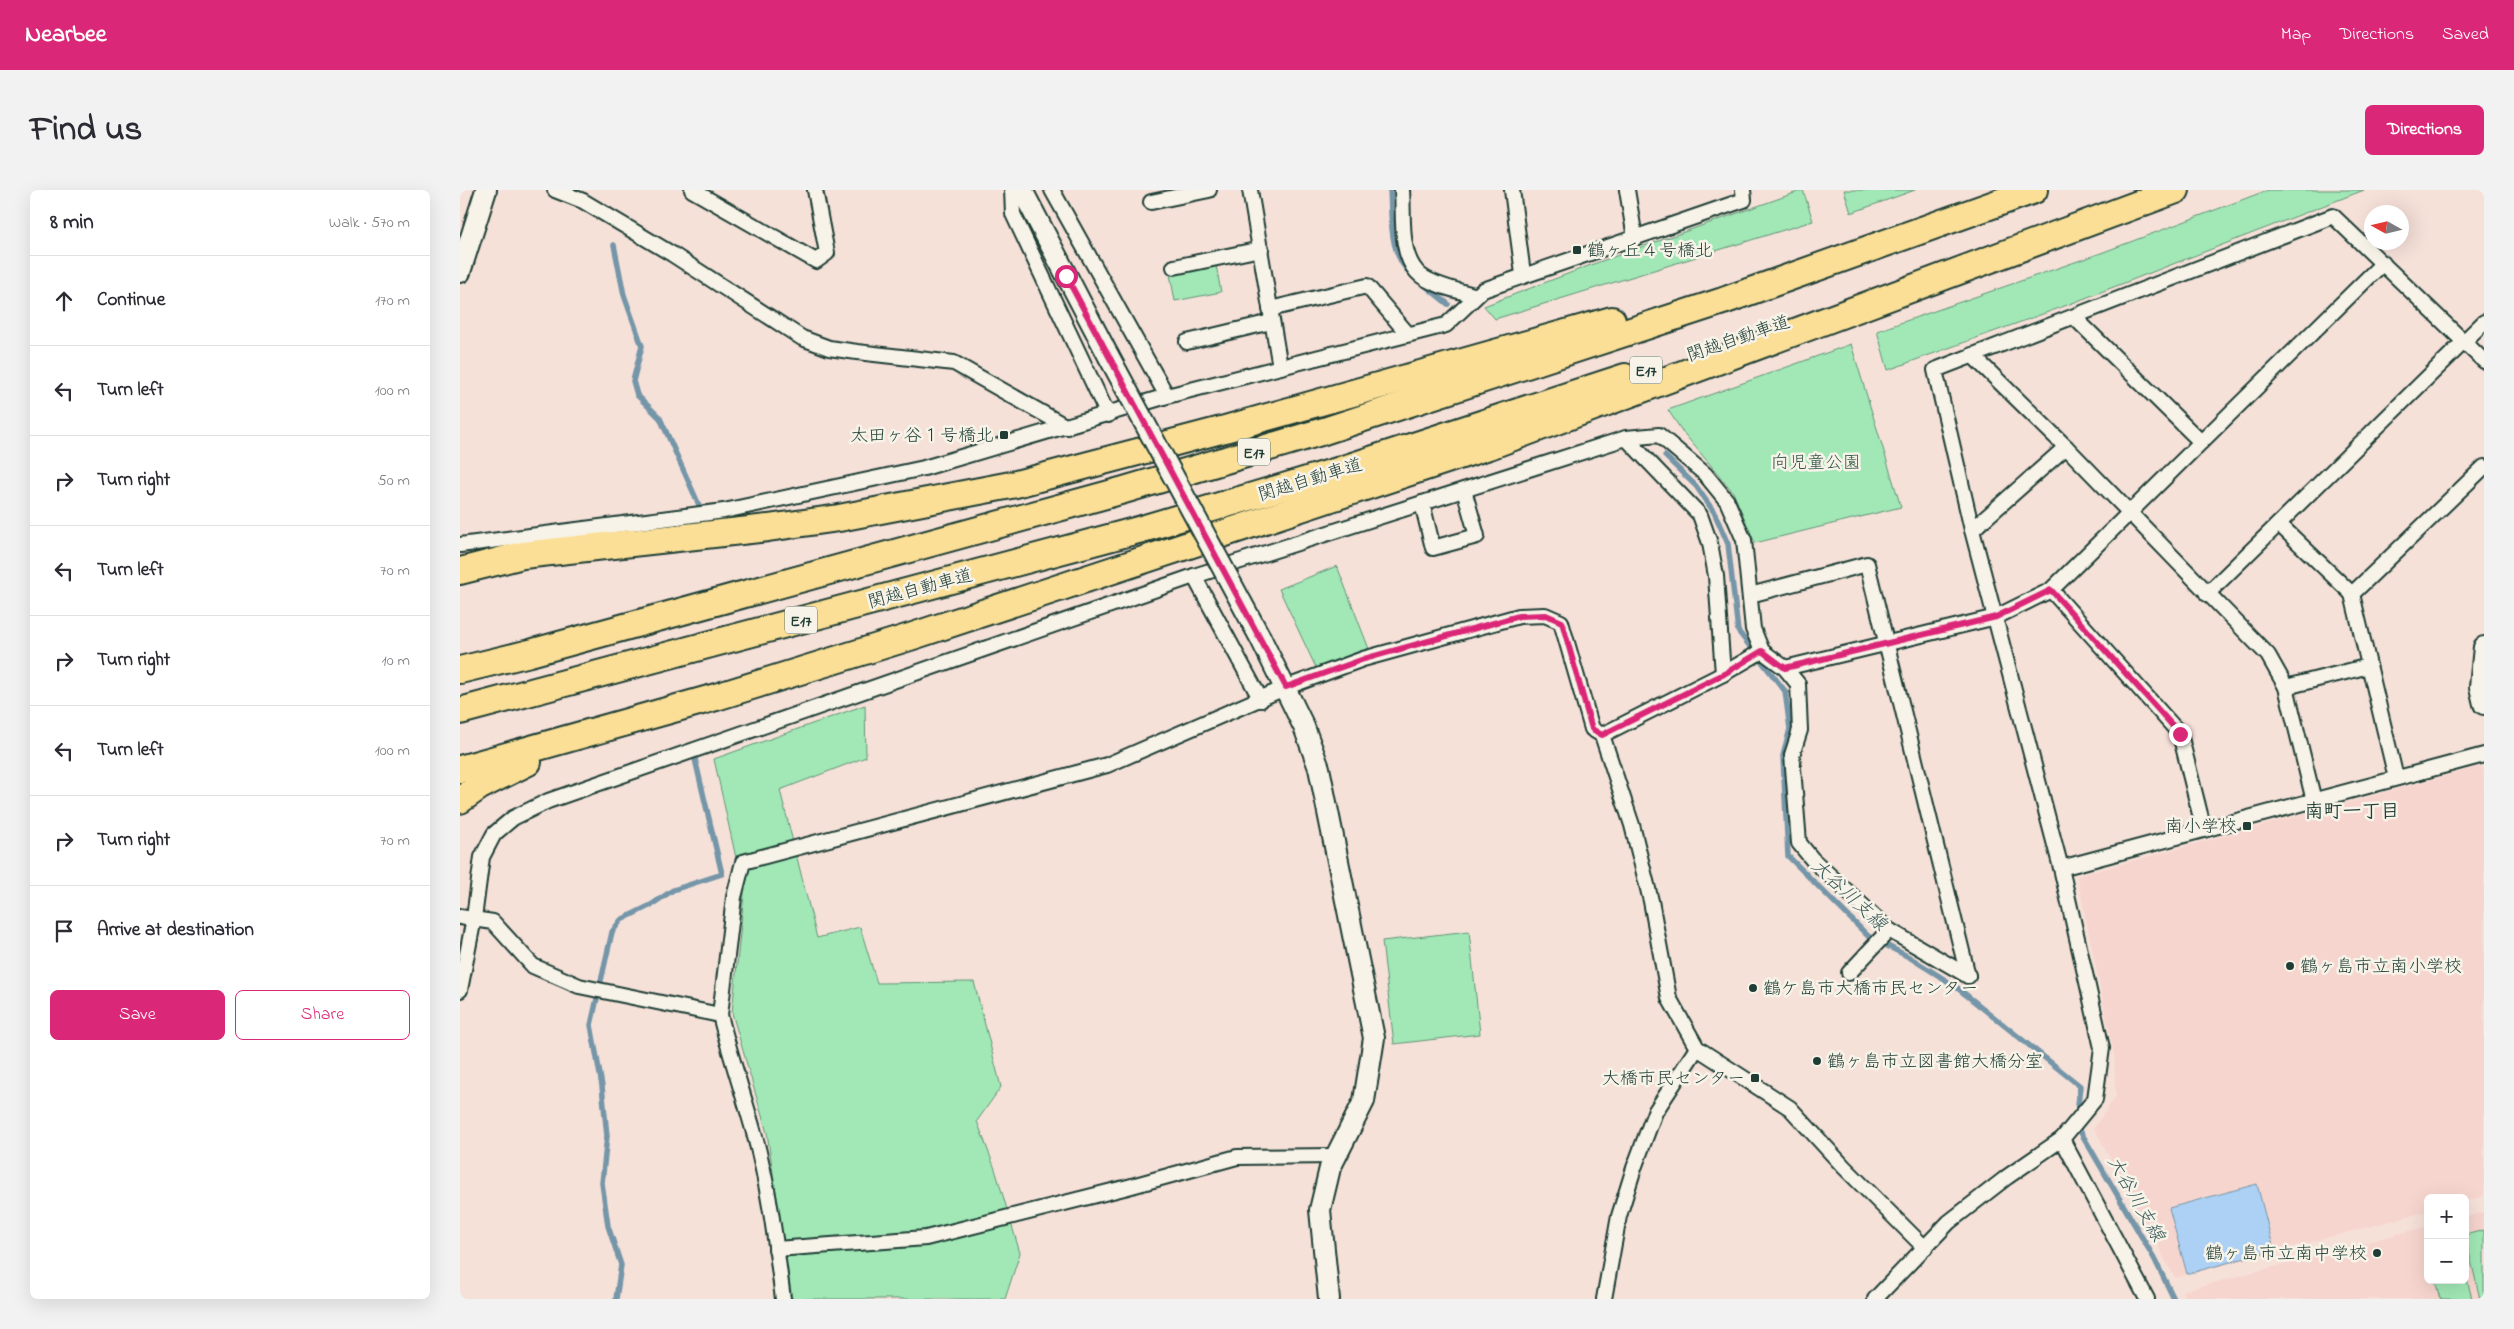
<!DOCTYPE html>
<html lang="en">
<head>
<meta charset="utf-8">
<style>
  :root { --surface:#fff; --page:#f2f2f3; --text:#2b2b33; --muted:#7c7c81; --line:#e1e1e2; --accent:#db2777 }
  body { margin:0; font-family:"Indie Flower","Klee One",sans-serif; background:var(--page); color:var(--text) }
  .controls { position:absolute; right:15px; bottom:15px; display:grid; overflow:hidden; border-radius:8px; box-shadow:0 5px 20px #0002 }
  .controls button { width:45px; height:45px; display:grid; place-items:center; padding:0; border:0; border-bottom:1px solid var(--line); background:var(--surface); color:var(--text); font:25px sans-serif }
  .compass { position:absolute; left:1904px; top:15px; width:45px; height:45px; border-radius:50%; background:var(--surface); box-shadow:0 5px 20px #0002; rotate:278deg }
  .stop { position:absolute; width:15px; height:15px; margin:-11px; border:4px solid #db2777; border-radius:50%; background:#fff }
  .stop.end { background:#db2777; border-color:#fff; box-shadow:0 1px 5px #0008 }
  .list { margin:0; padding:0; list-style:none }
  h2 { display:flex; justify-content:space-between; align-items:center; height:65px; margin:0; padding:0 20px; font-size:21px }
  h2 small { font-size:16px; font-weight:400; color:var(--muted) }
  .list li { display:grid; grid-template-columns:32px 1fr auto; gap:15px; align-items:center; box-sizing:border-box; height:90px; padding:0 20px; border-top:1px solid var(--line) }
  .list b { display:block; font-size:19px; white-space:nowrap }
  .list em { font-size:16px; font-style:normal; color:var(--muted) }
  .actions { display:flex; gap:10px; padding:15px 20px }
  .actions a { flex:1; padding:11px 0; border:1px solid var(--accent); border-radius:8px; text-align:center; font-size:18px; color:var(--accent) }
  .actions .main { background:var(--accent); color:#fff }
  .icon { flex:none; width:28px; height:28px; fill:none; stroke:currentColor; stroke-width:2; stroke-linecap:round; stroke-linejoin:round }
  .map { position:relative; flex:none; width:2024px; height:1109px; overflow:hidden; border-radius:8px }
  header { display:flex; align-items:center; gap:30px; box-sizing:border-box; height:70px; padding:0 25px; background:var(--accent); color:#fff }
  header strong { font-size:24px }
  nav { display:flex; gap:28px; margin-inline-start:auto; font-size:18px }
  .intro { display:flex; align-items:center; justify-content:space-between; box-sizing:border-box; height:120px; padding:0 30px }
  h1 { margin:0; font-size:35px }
  .button { padding:12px 22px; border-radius:8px; background:var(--accent); color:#fff; font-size:18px; font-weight:700 }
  main { display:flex; gap:30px; padding:0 30px }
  aside { flex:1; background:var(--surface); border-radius:8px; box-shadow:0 5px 20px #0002 }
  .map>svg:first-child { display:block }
  .built { fill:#f6d5ce }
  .green { fill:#a1e8b6; stroke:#609275 }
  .water { fill:#add1f5; stroke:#7496a8 }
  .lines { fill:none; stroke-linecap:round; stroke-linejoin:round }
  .stream { stroke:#7496a8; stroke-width:5.5 }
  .street-casing { stroke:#1f3d34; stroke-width:18 }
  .secondary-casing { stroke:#1f3d34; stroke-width:24 }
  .highway-casing { stroke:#1f3d34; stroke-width:30 }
  .street { stroke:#f7f3e8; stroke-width:14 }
  .secondary { stroke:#f7f3e8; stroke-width:20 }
  .highway { stroke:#fbdf96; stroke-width:26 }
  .secondary-bridge-casing { stroke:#1f3d34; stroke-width:24; stroke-linecap:butt }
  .secondary-bridge { stroke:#f7f3e8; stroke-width:20 }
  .route { stroke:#db2777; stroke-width:6 }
  .poi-dot { fill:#1f3d34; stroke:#f7f3e8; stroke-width:2 }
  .labels { text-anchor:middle; stroke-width:5; stroke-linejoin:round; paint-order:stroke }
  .shield { fill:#f7f3e8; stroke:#60746a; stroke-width:1 }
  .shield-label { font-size:16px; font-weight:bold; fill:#1f3d34 }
  .poi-label { font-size:18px; fill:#1f3d34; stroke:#f7f3e8; text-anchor:start }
  .street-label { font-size:18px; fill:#1f3d34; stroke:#f7f3e8 }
  .park-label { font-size:18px; fill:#325748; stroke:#f7f3e8 }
  .neighbourhood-label { font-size:19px; font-weight:bold; fill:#1f3d34; stroke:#f7f3e8 }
  .water-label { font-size:19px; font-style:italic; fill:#3b5b5b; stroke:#f7f3e8 }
</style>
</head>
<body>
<header>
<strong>Nearbee</strong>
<nav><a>Map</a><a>Directions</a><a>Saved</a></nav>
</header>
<div class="intro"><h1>Find us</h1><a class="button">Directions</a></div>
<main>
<aside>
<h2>8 min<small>Walk · 570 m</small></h2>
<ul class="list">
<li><svg class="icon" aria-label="ahead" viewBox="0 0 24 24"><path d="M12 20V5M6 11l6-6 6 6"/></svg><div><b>Continue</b></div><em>170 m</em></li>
<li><svg class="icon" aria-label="left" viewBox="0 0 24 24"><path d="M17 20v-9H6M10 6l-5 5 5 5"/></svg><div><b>Turn left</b></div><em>100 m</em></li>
<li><svg class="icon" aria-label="right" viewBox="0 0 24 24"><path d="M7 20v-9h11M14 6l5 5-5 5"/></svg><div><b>Turn right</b></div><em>50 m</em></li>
<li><svg class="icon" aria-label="left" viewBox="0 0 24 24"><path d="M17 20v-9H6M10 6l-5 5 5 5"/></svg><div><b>Turn left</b></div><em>70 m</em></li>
<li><svg class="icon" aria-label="right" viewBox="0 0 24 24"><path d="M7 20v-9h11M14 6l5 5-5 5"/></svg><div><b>Turn right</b></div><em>10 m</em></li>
<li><svg class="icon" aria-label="left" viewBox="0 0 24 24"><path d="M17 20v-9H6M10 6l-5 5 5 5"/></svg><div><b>Turn left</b></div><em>100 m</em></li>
<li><svg class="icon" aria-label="right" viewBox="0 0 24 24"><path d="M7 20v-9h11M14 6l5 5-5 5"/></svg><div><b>Turn right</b></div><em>70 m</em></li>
<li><svg class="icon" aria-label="arrive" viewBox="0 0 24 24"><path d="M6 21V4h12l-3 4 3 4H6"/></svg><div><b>Arrive at destination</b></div></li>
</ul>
<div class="actions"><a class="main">Save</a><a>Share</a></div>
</aside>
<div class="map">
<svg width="2024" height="1109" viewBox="0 0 2024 1109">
  <rect width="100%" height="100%" fill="#f6e1d9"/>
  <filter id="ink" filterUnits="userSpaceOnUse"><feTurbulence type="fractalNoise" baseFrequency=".02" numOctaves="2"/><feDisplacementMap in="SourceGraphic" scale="10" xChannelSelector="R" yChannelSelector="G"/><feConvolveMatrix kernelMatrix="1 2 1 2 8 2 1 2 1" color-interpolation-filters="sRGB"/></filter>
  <g filter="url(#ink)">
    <g class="built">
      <polygon points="2022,576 2024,585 2024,1006 2005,1011 2005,1008 1968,1008 1968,1021 1715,1088 1634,938 1656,906 1654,865 1617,686"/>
      <polygon points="2024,1022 2024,1109 1725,1109 1722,1101 1968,1036 1968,1090 2005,1090 2005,1027"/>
    </g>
    <g class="green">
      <polygon points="1343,0 1353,31 1035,129 1024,116 1136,73"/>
      <polygon points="1384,0 1455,0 1391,23"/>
      <polygon points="1808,0 1904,0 1602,117 1428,180 1417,141 1641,63"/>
      <polygon points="756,75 761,102 715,111 710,84"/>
      <polygon points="1391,154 1441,317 1295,353 1273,302 1222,241 1208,220"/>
      <polygon points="877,376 909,459 858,482 819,399"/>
      <polygon points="405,515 406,567 320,600 357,748 400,737 417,793 514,792 541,897 517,931 535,979 560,1063 545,1109 332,1109 307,943 272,823 284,704 254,569"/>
      <polygon points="1009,741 1020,844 934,854 922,751"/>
      <polygon points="2024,1040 2024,1109 2020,1109 2005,1045"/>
      <polygon points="2005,1081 2012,1109 1980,1109 1975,1090 2005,1090"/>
    </g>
    <polygon class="water" points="1797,994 1814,1060 1727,1084 1709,1018"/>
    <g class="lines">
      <g class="stream">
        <path d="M930 0C932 29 928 65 953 86"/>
        <polyline points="154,55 164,105 182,156 173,191 177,205 200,228 239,315"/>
        <polyline points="962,93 988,114"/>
        <polyline points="1205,266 1236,296 1254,322 1268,354 1278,441 1325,501 1330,539 1323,566 1328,666 1408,746 1449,767 1495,796 1620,896 1617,925"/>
        <polyline points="1616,934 1694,1068 1714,1109"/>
        <polyline points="156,1109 161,1075 148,1036 142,993 147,946 142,896 131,835 152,742 161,730 191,715 213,700 262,684 235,569"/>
      </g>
      <g class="street-casing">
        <g id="street">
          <polyline points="95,0 123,11 212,64 342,148 369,158 397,162 494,173 607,237"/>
          <polyline points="232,0 356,71 367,63 355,0"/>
          <polyline points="552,0 553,24 648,225"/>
          <polyline points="592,0 707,206"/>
          <polyline points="790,0 820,177"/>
          <path d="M942 0C944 26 939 62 957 82 967 94 999 101 1014 105"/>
          <polyline points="1052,0 1063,84"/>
          <polyline points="1167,0 1175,48"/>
          <polyline points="691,12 749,0"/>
          <polyline points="714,77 801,59"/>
          <polyline points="810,119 907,96 947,143"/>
          <polyline points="1614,127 1741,252"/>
          <polyline points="727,152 811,132"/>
          <polyline points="1512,165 1606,257 1808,465 1826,497 1854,611"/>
          <polyline points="1166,248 1240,325 1250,353 1256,386 1263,484"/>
          <polyline points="962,313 973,358 1017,346 1004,300"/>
          <polyline points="1819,334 1892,404"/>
          <polyline points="1512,340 1606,257"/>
          <polyline points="0,355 264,321 464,278 707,206 986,135 1023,100 1284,10 1283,0"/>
          <polyline points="734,386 801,510"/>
          <polyline points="1591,400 1720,544 1744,640"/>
          <polyline points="1747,404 2024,132"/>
          <polyline points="1290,405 1407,374 1508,786"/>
          <polyline points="1325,478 1536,427 1591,400 1923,73"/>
          <polyline points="1826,497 1909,476"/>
          <polyline points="1142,545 1263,484 1302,461"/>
          <polyline points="1936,588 1892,404 2024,277"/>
          <polyline points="1601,678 2024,565"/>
          <path d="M0 727 33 732 73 776 119 796 260 825C270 865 283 903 294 943 309 996 316 1054 323 1109"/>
          <polyline points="1389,783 1429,740"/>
          <polyline points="0,800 14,728 22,667 34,644 53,628 88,611 734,386 1166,248 1199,245 1245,284 1267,311 1284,350 1293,439 1302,461 1325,478 1338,494 1340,540 1332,565 1339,653 1352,669 1429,740 1508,786"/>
          <polyline points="260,825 274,707 283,672 647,575 827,497 903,469 1059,426 1085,425 1101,432 1132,539 1142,545 1172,635 1191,711 1209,808 1237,858 1330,918 1384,977 1465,1058"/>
          <polyline points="1602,949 1687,1109"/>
          <polyline points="316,1059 466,1048 668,997 777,967 876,966"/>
          <polyline points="1144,1109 1159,1026 1174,978 1195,922 1237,858"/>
          <polyline points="1415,1109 1489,1032 1547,987 1602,949 1635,909 1642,858 1601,678 1512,340 1475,180 1873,26 2024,171"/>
        </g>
      </g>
      <g class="secondary-casing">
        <g id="secondary">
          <polyline points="562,0 648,165"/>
          <polyline points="0,82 26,0"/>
          <polyline points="801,449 844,537 859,578 914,848 904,911 870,978 860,1020 869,1109"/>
          <polyline points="2024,457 2020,497 2024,514"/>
        </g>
      </g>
      <g class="highway-casing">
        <g id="highway">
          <polyline points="0,381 63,365 308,338 379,328 556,294 765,239 1152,130"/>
          <polyline points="0,480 70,463 664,300 864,241 1263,111 1574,0"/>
          <polyline points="0,521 682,339 874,282 1165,187"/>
          <polyline points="0,579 256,507 453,446 1032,255 1716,0"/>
          <polyline points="0,610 20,596 68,572"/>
        </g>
      </g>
      <use href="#street" class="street"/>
      <use href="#secondary" class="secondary"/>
      <use href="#highway" class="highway"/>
      <g class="secondary-bridge-casing">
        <polyline id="secondary-bridge" points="648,165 801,449"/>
      </g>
      <use href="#secondary-bridge" class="secondary-bridge"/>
    </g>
  </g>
  <g class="lines" filter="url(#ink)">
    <polyline class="route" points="606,86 826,497 904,469 1059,426 1086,425 1102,432 1132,539 1142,545 1264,484 1302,461 1325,478 1536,427 1591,400 1720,544"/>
  </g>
  <g class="poi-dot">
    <rect x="1112" y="55" width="10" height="10" rx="2.5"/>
    <rect x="539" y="240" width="10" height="10" rx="2.5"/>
    <rect x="1782" y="631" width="10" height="10" rx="2.5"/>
    <circle cx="1830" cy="776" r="5"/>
    <circle cx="1293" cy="798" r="5"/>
    <circle cx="1357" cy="871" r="5"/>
    <rect x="1290" y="883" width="10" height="10" rx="2.5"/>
    <circle cx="1917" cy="1063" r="5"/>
  </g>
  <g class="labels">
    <g class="shield">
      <rect x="1170" y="166.5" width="32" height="27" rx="4"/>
      <rect x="778" y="248.5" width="32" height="27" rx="4"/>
      <rect x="325" y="416.5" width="32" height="27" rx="4"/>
    </g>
    <g class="shield-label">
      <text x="1186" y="186">E17</text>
      <text x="794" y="268">E17</text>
      <text x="341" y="436">E17</text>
    </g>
    <g class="poi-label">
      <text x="1127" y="66">鶴ヶ丘４号橋北</text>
      <text x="534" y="251" text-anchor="end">太田ヶ谷１号橋北</text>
      <text x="1777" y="642" text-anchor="end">南小学校</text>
      <text x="1840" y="782">鶴ヶ島市立南小学校</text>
      <text x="1303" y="804">鶴ケ島市大橋市民センター</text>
      <text x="1367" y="877">鶴ヶ島市立図書館大橋分室</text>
      <text x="1285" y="894" text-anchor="end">大橋市民センター</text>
      <text x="1907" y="1069" text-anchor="end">鶴ヶ島市立南中学校</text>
    </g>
    <g class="street-label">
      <text transform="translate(1278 148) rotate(-19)" y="6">関越自動車道</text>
      <text transform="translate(850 289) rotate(-17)" y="6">関越自動車道</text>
      <text transform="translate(460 398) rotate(-15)" y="6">関越自動車道</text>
    </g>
    <g class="park-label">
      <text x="1356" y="278">向児童公園</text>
    </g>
    <g class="neighbourhood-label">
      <text x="1892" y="627">南町一丁目</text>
    </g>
    <g class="water-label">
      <text transform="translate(1390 704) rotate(43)" y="7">大谷川支線</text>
      <text transform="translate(1677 1008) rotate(60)" y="7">大谷川支線</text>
    </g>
  </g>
</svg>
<div class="controls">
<button>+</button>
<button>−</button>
</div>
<svg class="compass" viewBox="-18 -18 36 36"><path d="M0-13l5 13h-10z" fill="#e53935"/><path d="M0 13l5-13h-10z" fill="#7c7c81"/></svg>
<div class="stop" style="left:606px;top:86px"></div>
<div class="stop end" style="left:1720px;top:544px"></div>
</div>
</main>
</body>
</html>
